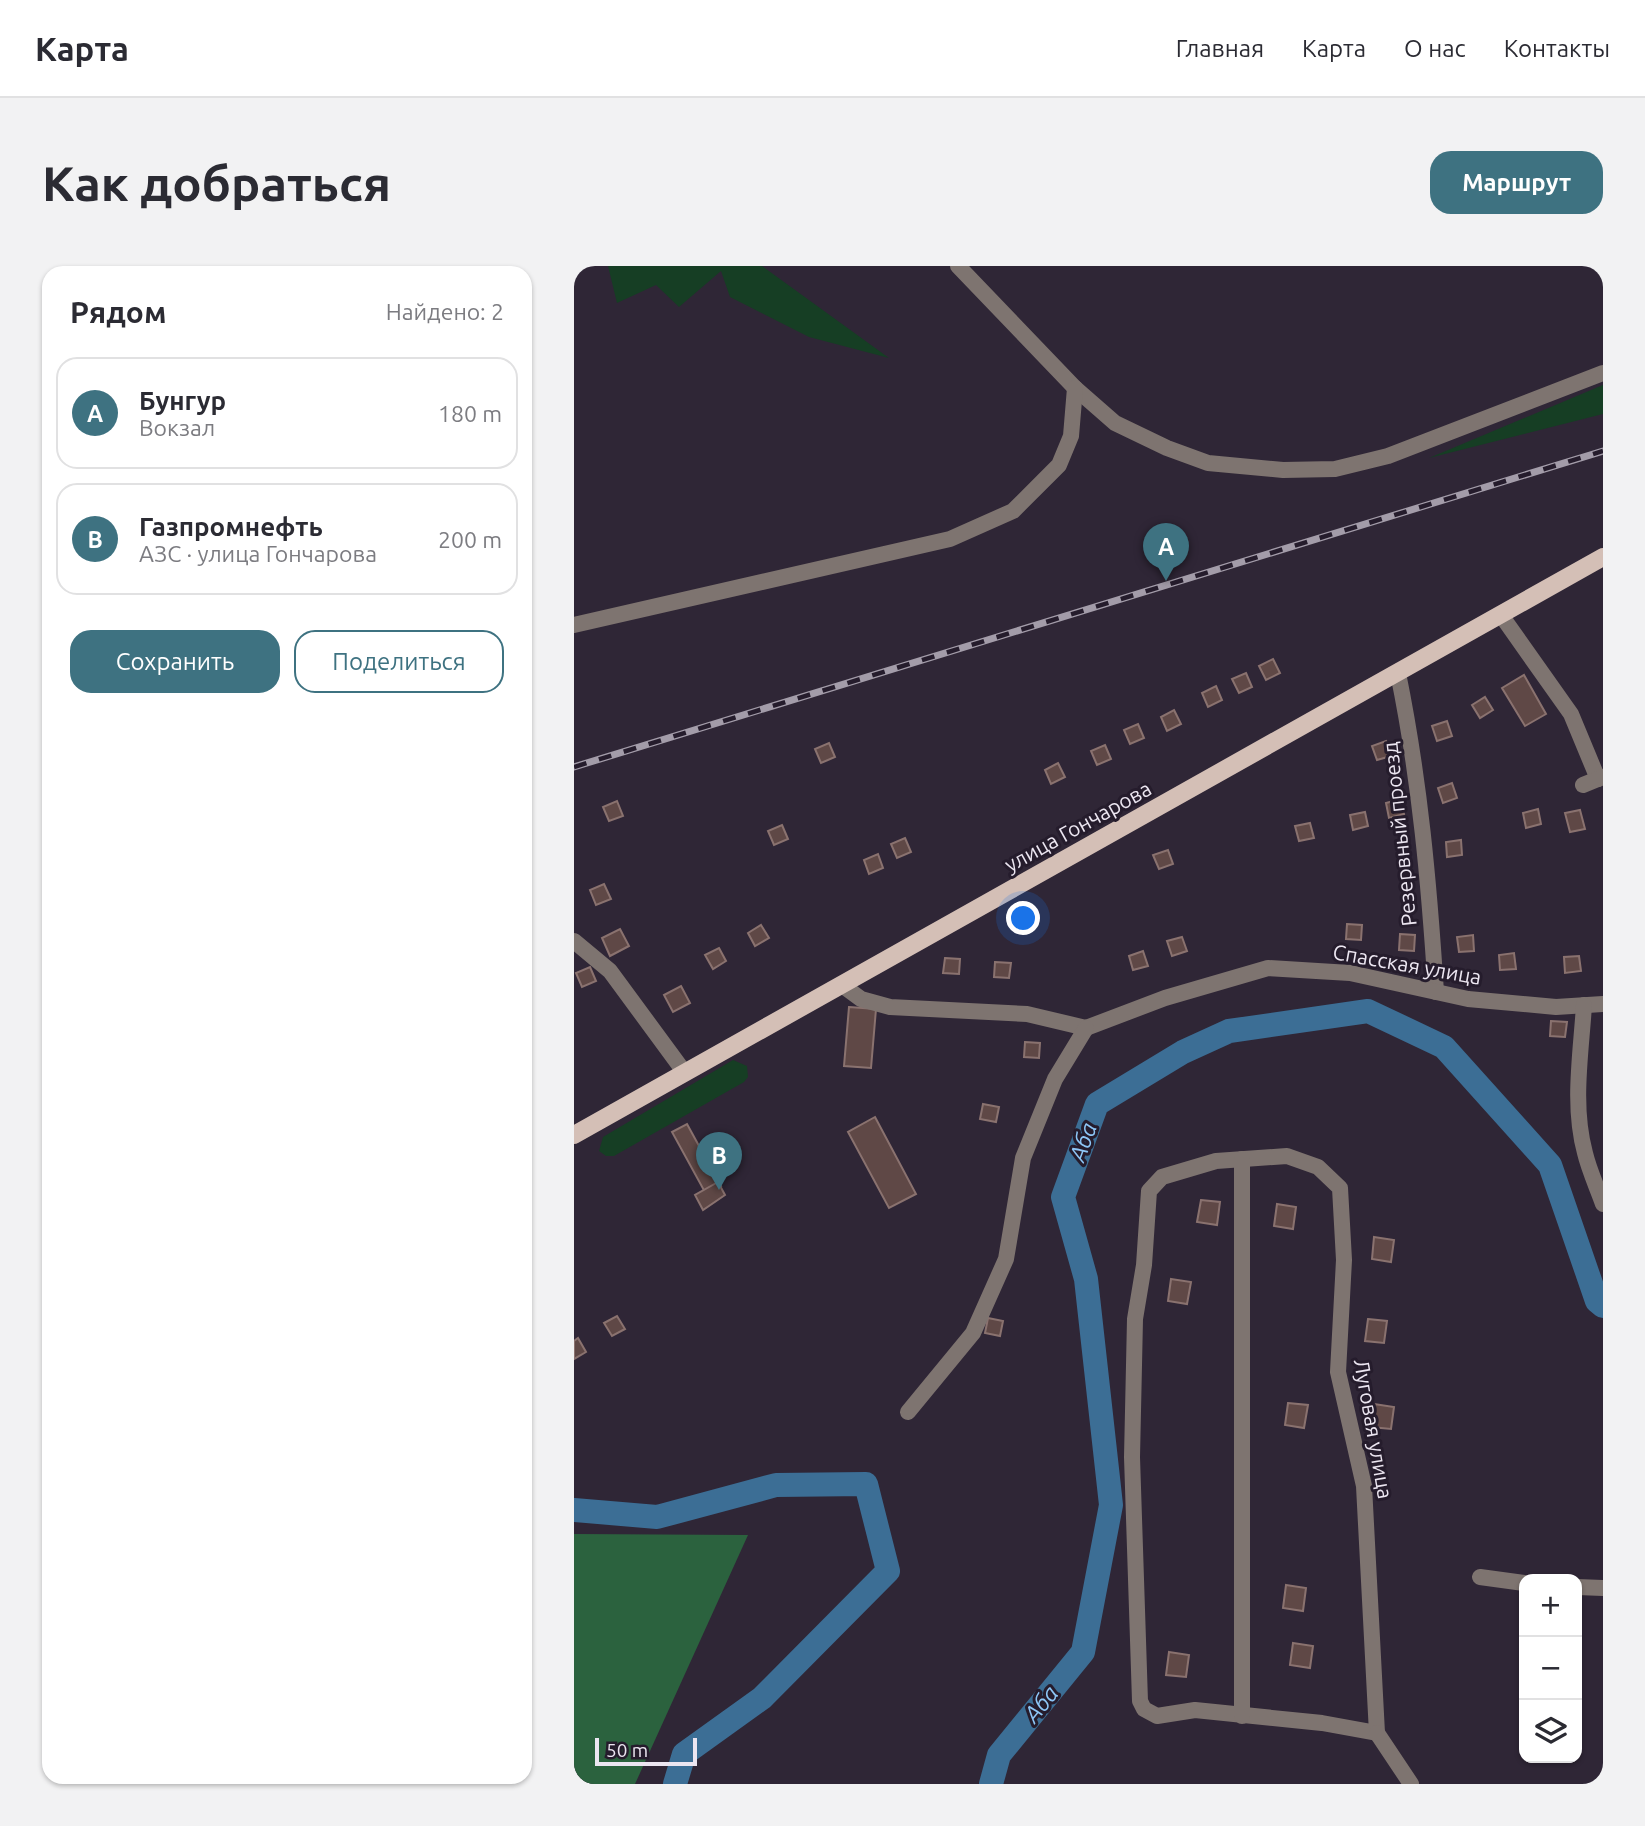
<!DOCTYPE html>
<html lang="ru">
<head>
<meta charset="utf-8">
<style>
  :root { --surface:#fff; --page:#f2f2f3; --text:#2b2b33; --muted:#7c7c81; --line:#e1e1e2; --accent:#3e7281 }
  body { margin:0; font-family:Ubuntu,sans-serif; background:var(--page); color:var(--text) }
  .controls { position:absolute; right:21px; bottom:21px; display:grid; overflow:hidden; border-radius:14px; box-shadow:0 2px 5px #0004 }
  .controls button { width:63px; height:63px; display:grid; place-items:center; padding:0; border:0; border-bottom:2px solid var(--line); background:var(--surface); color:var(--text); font:35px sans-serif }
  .scale { position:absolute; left:21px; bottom:18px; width:102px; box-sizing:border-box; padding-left:7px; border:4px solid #ece6f1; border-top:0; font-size:19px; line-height:24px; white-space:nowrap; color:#ece6f1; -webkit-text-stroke:5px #251c2c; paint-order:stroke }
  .you { position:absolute; left:450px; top:653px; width:24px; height:24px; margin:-18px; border:5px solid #fff; border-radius:50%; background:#1a73e8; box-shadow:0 0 0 10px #1a73e833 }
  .badge { display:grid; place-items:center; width:46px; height:46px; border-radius:50%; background:var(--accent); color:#fff; font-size:23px; font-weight:700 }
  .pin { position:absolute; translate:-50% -58px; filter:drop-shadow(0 2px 4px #0008) }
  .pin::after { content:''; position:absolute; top:37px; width:24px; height:21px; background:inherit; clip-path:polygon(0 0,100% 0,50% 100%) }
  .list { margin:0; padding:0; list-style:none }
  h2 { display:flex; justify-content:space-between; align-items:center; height:91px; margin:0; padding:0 28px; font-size:30px }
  h2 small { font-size:23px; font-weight:400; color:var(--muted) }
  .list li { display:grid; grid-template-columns:46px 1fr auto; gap:21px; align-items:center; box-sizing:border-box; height:112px; margin:0 14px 14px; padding:0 14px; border:2px solid var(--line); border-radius:21px }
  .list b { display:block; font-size:26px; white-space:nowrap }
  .list p { margin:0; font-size:23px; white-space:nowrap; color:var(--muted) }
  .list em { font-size:23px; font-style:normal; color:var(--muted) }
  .actions { display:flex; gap:14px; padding:21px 28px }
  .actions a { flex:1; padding:16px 0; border:2px solid var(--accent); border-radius:21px; text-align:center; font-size:24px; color:var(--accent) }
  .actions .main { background:var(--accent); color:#fff }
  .icon { flex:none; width:38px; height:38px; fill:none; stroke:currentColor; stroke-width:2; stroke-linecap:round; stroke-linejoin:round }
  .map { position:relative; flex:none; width:1029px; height:1518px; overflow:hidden; border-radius:21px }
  header { display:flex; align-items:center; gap:42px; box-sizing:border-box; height:98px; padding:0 35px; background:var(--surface); border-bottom:2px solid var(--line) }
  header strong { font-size:33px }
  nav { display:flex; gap:38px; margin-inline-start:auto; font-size:24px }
  .intro { display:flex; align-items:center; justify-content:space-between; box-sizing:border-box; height:168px; padding:0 42px }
  h1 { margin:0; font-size:49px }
  .button { padding:18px 32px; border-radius:21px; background:var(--accent); color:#fff; font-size:24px; font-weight:700 }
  main { display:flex; gap:42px; padding:0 42px }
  aside { flex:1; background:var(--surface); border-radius:21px; box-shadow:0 2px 5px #0004 }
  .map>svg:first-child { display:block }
  .green { fill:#163e24 }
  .forest { fill:#2b623e }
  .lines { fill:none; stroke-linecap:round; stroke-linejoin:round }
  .river { stroke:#3c6e95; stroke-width:24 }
  .building { fill:#5f4846; stroke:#8a726f; stroke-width:2 }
  .minor { stroke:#7e7470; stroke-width:16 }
  .major { stroke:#d4bfb6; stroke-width:18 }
  .rail-casing { stroke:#a39ca9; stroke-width:7 }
  .rail { stroke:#251c2c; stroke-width:4.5; stroke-dasharray:13; stroke-linecap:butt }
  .labels { text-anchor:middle; stroke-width:6; stroke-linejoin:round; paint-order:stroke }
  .street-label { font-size:21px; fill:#ece6f1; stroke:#251c2c }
  .water-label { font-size:23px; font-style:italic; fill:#8dc6f6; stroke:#251c2c }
</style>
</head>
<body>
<header>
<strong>Карта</strong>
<nav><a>Главная</a><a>Карта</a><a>О нас</a><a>Контакты</a></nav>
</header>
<div class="intro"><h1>Как добраться</h1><a class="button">Маршрут</a></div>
<main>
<aside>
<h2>Рядом<small>Найдено: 2</small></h2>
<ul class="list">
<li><span class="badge">A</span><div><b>Бунгур</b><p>Вокзал</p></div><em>180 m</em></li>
<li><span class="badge">B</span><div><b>Газпромнефть</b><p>АЗС · улица Гончарова</p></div><em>200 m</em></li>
</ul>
<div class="actions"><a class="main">Сохранить</a><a>Поделиться</a></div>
</aside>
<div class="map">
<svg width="1029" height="1518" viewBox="0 0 1029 1518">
  <rect width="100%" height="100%" fill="#2f2636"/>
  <g class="green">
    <polygon points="34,0 188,0 315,92 235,71 156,31 147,5 105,41 82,19 43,37"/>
    <polygon points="1029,119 1029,148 855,192"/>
    <polygon points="159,794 173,800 174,811 170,816 40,890 32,890 25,885 29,871"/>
  </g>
  <polygon class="forest" points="0,1268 174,1269 61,1518 0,1518"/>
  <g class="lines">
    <g class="river">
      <polyline points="0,1244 83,1251 202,1219 292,1218 314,1305 188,1432 110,1488 101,1518"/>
      <polyline points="417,1518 425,1489 509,1386 537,1239 512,1013 489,931 523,838 609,786 655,765 794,745 870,781 976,899 1023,1035 1029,1040"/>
    </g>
  </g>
  <g class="building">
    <polygon points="699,393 706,407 692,414 685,400"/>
    <polygon points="672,407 678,421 665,427 658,413"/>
    <polygon points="950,409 972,448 951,460 928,422"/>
    <polygon points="642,420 648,434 634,441 628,427"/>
    <polygon points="911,431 919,444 906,452 898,439"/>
    <polygon points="600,444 607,458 593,465 587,451"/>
    <polygon points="873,455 878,470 863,475 858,460"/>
    <polygon points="564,458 570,472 556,478 550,464"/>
    <polygon points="812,475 817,490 803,494 798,480"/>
    <polygon points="255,477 261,491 247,497 241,483"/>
    <polygon points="531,479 537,493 523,499 517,485"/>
    <polygon points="484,497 491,511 477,518 471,504"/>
    <polygon points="878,517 883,532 869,537 864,522"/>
    <polygon points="827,533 830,548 815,552 812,537"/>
    <polygon points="43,535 49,550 35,555 29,541"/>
    <polygon points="964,543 967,558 952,562 949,547"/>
    <polygon points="1006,544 1011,563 996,566 991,547"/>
    <polygon points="791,546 794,560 779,564 776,549"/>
    <polygon points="736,557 740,572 725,575 721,560"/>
    <polygon points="208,559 214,573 200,579 194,565"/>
    <polygon points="331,572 337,586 323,592 317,578"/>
    <polygon points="887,574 888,589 873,591 872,576"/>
    <polygon points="594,584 599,598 585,603 579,589"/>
    <polygon points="304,588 309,602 295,608 290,594"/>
    <polygon points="30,618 37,633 22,639 16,624"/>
    <polygon points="773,658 788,659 787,674 772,673"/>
    <polygon points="187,659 195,672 181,680 174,667"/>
    <polygon points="46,663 55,680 36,690 28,672"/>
    <polygon points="826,668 841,669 840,685 825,684"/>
    <polygon points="899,669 900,685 885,686 883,671"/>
    <polygon points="608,671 613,685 598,690 593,675"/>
    <polygon points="145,682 152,695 139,703 131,689"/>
    <polygon points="569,685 574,700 559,704 555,690"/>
    <polygon points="940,687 942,703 926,704 925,689"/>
    <polygon points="1005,690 1007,705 991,707 990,691"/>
    <polygon points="371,692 386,693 385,708 369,707"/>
    <polygon points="421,696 437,697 435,712 420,711"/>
    <polygon points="16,701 22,715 8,721 2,707"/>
    <polygon points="107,720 116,737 99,746 90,729"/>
    <polygon points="275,741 302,743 297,802 270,800"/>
    <polygon points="977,755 993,756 991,771 976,770"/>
    <polygon points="451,776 466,777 465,792 450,791"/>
    <polygon points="409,838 425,841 422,856 406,853"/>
    <polygon points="301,851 342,928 315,942 274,866"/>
    <polygon points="113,858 147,920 132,928 98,866"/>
    <polygon points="144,916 151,929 129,944 121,929"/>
    <polygon points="627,934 646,936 643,959 623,956"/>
    <polygon points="703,938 722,941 719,963 700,960"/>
    <polygon points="800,971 820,974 817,996 798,993"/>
    <polygon points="597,1013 617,1016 613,1038 594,1035"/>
    <polygon points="43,1050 51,1063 38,1070 30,1057"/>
    <polygon points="414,1052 429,1055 426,1070 411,1067"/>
    <polygon points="794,1053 813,1055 810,1077 791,1075"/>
    <polygon points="4,1072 12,1086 0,1093 0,1075"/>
    <polygon points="714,1137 734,1139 730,1162 711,1159"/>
    <polygon points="800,1138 820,1141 817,1163 797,1161"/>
    <polygon points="712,1319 732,1322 729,1345 709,1342"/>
    <polygon points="719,1377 739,1380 736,1402 716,1399"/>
    <polygon points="595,1386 615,1389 612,1411 592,1409"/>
  </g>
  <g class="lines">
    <g class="minor">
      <polyline points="384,0 501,122 541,157 593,182 634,197 709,204 761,203 814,190 1029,107"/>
      <polyline points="927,349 997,448 1024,513"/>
      <polyline points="0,359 376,273 439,245 485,199 497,170 501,122"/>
      <path d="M824 407C846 515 855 617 862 726"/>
      <polyline points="1009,519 1029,511"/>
      <polyline points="0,675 36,705 111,807"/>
      <polyline points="268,719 287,733 316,741 453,748 512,762 591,732 694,702 776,707 894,733 982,741 1029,738"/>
      <path d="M1010 739C1007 788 998 839 1011 887 1015 904 1023 921 1029 938"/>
      <polygon points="713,890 744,901 766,922 770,994 764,1106 790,1220 803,1467 748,1457 621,1444 583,1450 570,1443 566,1435 558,1191 561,1053 570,999 575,925 588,911 642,895"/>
      <polyline points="334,1146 399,1067 432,993 449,892 481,813 512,762"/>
      <polyline points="906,1311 950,1317"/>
      <polyline points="1003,1321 1029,1322"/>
      <polyline points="668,1450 668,893"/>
      <polyline points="803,1467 837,1518"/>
    </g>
    <polyline class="major" points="0,869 1029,291"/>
    <g class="rail-casing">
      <polyline id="rail" points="0,501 1029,185"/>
    </g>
    <use href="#rail" class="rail"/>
  </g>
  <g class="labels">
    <g class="street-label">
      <text transform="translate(504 561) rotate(-29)" y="7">улица Гончарова</text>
      <text transform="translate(826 568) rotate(-96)" y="7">Резервный проезд</text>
      <text transform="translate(833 699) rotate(10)" y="7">Спасская улица</text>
      <text transform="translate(799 1163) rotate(80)" y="7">Луговая улица</text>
    </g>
    <g class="water-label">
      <text transform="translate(509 876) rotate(-70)" y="8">Аба</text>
      <text transform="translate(467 1438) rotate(-51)" y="8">Аба</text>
    </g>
  </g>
</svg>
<div class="controls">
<button>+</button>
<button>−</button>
<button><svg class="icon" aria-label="layers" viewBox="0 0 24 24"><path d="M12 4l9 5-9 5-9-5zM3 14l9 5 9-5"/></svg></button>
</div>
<div class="scale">50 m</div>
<div class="you"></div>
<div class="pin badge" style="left:592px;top:315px">A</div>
<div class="pin badge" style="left:145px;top:924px">B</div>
</div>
</main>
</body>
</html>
